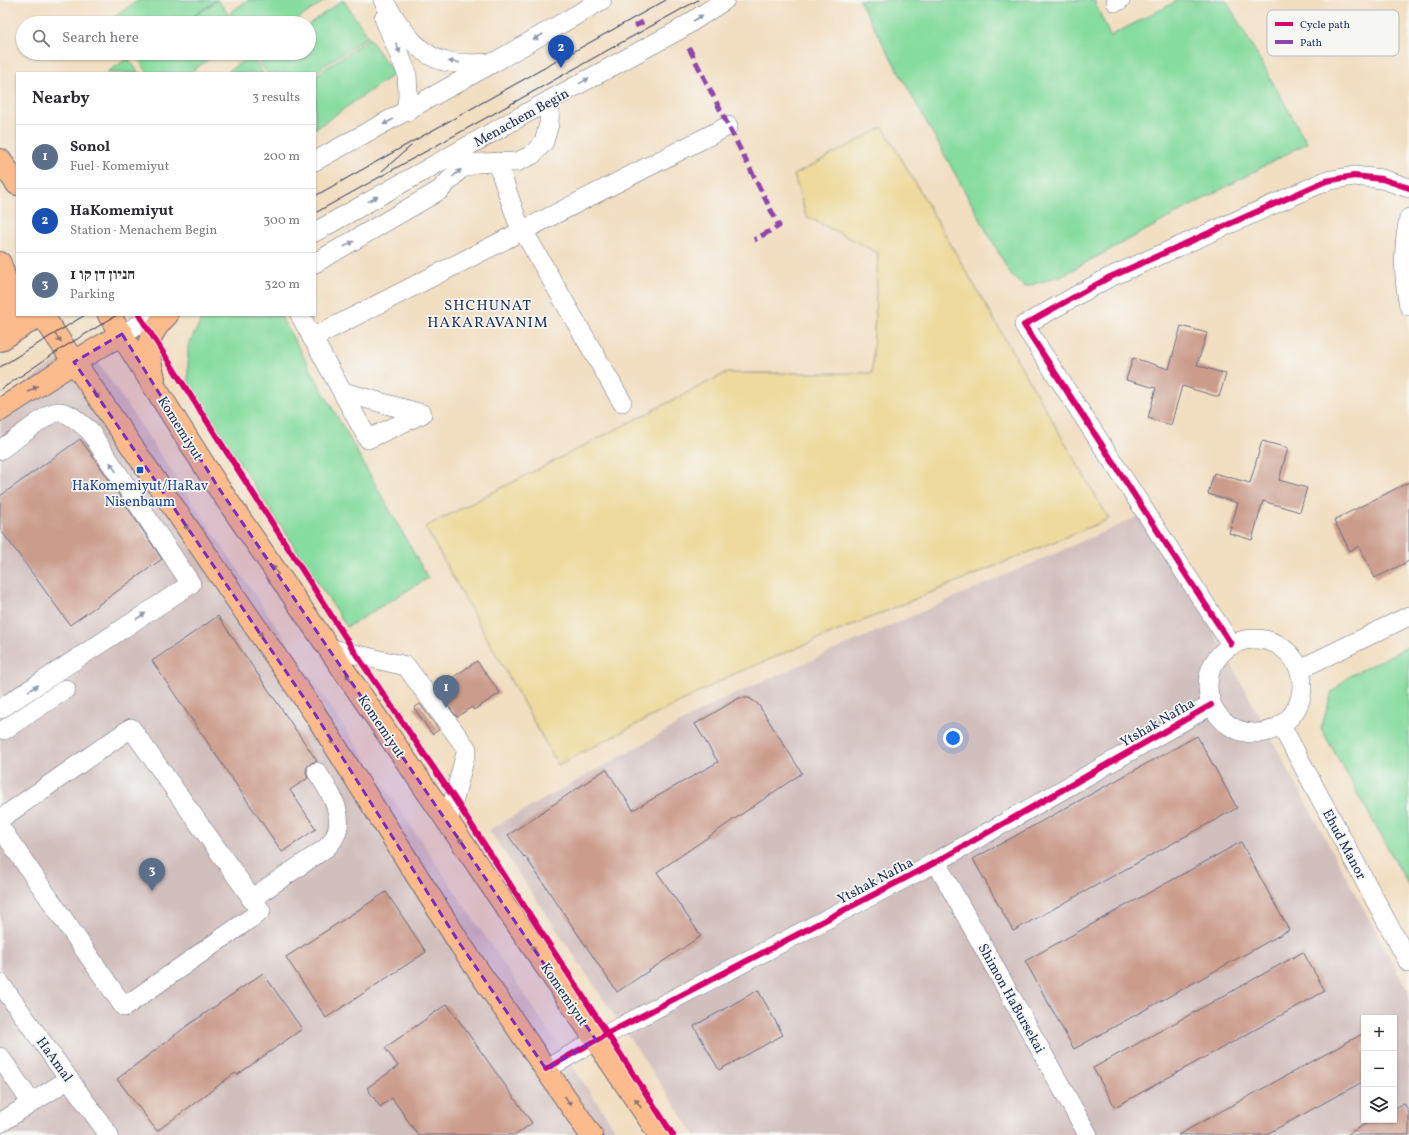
<!DOCTYPE html>
<html lang="en">
<head>
<meta charset="utf-8">
<style>
  :root { --surface:#fff; --page:#f7f7f7; --text:#2b2b33; --muted:#7c7c81; --line:#e1e1e2; --accent:#b5179e }
  body { margin:0; font-family:Vollkorn,"Frank Ruhl Libre",serif; background:var(--page); color:var(--text) }
  .controls { position:absolute; right:12px; bottom:12px; display:grid; overflow:hidden; border-radius:0px; box-shadow:0 1px 3px #0004 }
  .controls button { width:36px; height:36px; display:grid; place-items:center; padding:0; border:0; border-bottom:1px solid var(--line); background:var(--surface); color:var(--text); font:20px sans-serif }
  .you { position:absolute; left:953px; top:738px; width:14px; height:14px; margin:-10px; border:3px solid #fff; border-radius:50%; background:#1a73e8; box-shadow:0 0 0 6px #1a73e833 }
  .badge { display:grid; place-items:center; width:26px; height:26px; border-radius:50%; background:var(--accent); color:#fff; font-size:13px; font-weight:700 }
  .pin { position:absolute; translate:-50% -33px; filter:drop-shadow(0 1px 2px #0008) }
  .pin::after { content:''; position:absolute; top:21px; width:14px; height:12px; background:inherit; clip-path:polygon(0 0,100% 0,50% 100%) }
  .list { margin:0; padding:0; list-style:none }
  h2 { display:flex; justify-content:space-between; align-items:center; height:52px; margin:0; padding:0 16px; font-size:17px }
  h2 small { font-size:13px; font-weight:400; color:var(--muted) }
  .list li { display:grid; grid-template-columns:26px 1fr auto; gap:12px; align-items:center; box-sizing:border-box; height:64px; padding:0 16px; border-top:1px solid var(--line) }
  .list b { display:block; font-size:15px; white-space:nowrap }
  .list p { margin:0; font-size:13px; white-space:nowrap; color:var(--muted) }
  .list em { font-size:13px; font-style:normal; color:var(--muted) }
  .icon { flex:none; width:22px; height:22px; fill:none; stroke:currentColor; stroke-width:2; stroke-linecap:round; stroke-linejoin:round }
  .map { position:relative; flex:none; width:1409px; height:1135px; overflow:hidden }
  .search { position:absolute; background:var(--surface); box-shadow:0 1px 3px #0004; left:16px; top:16px; width:300px; height:44px; display:flex; align-items:center; gap:10px; box-sizing:border-box; padding:0 14px; border-radius:22px; color:var(--muted); font-size:15px }
  .panel { position:absolute; background:var(--surface); box-shadow:0 1px 3px #0004; left:16px; top:72px; width:300px; height:244px; border-radius:0px }
  .map>svg:first-child { display:block }
  .industrial { fill:#d1bfbe; fill-rule:evenodd }
  .green { fill:#86dc9f; stroke:#50867e }
  .sand { fill:#eeda9e; stroke:#84847e }
  .building { fill:#cb9c8c }
  .lines { fill:none; stroke-linecap:round; stroke-linejoin:round }
  .minor-casing { stroke:#666c81; stroke-width:20 }
  .major-casing { stroke:#666c81; stroke-width:24 }
  .minor { stroke:#fff; stroke-width:19 }
  .major { stroke:#fbbb8c; stroke-width:22 }
  .tram { stroke:#1b2f5e; stroke-width:1 }
  .quiet { stroke:#8e44ad; stroke-width:5; stroke-dasharray:10 5; stroke-linecap:butt }
  .cycleway-casing { stroke:#f6f6f2; stroke-width:8 }
  .cycleway { stroke:#d6006c; stroke-width:6 }
  .oneway { fill:#8d97ae }
  .oneway2 { fill:#806e73 }
  .marked { fill:#7b2cbf; fill-opacity:0.2; stroke:#7b2cbf; stroke-width:3; stroke-dasharray:8 5; stroke-linejoin:round }
  .transit-dot { fill:#1a4fb4; stroke:#f6f6f2; stroke-width:1.5 }
  .labels { text-anchor:middle; stroke-width:3.5; stroke-linejoin:round; paint-order:stroke }
  .street-label { font-size:14px; fill:#1b2f5e; stroke:#f6f6f2 }
  .transit-label { font-size:14px; fill:#164399; stroke:#f6f6f2 }
  .neighbourhood-label { font-size:15px; letter-spacing:1px; fill:#1b2f5e; stroke:#f6f6f2 }
  .key { fill:#f6f6f2; stroke:#b4bac6; stroke-width:1 }
  .key-label { font-size:11px; fill:#1b2f5e }
</style>
</head>
<body>
<div class="map">
<svg width="1409" height="1135" viewBox="0 0 1409 1135">
  <rect width="100%" height="100%" fill="#f6f6f2"/>
  <filter id="ink" filterUnits="userSpaceOnUse"><feTurbulence type="fractalNoise" baseFrequency=".025" numOctaves="2"/><feDisplacementMap in="SourceGraphic" scale="8" xChannelSelector="R" yChannelSelector="G"/><feConvolveMatrix kernelMatrix="1 2 1 2 8 2 1 2 1" color-interpolation-filters="sRGB"/></filter>
  <filter id="wash" filterUnits="userSpaceOnUse"><feTurbulence type="fractalNoise" baseFrequency=".012" numOctaves="4" result="noise"/><feDisplacementMap in="SourceGraphic" scale="16" xChannelSelector="R" yChannelSelector="G"/><feGaussianBlur stdDeviation="0.9" result="paint"/><feColorMatrix in="noise" values="0 0 0 0 0 0 0 0 0 0 0 0 0 0 0 0 0 1.4 0 .05"/><feComposite in="paint" operator="in"/></filter>
  <g filter="url(#wash)">
    <rect width="100%" height="100%" fill="#f2dec1"/>
    <g class="industrial">
      <polygon points="84,341 619,1135 0,1135 0,402"/>
      <path d="M1149 512 1409 993V1135H695L489 830 721 700ZM1364 1018H1394V1120H1364Z"/>
    </g>
    <g class="green">
      <polygon points="139,0 217,0 183,23 113,23 111,19"/>
      <polygon points="218,0 234,23 184,23"/>
      <polygon points="248,0 326,0 292,23 237,23 230,13"/>
      <polygon points="343,0 368,36 314,73 267,73 257,59 266,53 309,53 309,24"/>
      <polygon points="859,0 1094,0 1110,36 1179,0 1226,0 1307,143 1063,275 1025,287 1011,275"/>
      <polygon points="369,38 394,74 315,129 315,76"/>
      <polygon points="140,53 218,53 189,73 148,73 136,56"/>
      <polygon points="251,56 263,73 225,73"/>
      <polygon points="128,58 139,73 106,73"/>
      <polygon points="204,315 280,315 428,578 347,627 188,384 188,346"/>
      <polygon points="1409,646 1409,886 1321,728 1332,692 1349,676"/>
    </g>
    <polygon class="sand" points="883,127 1109,519 734,674 558,765 425,527 726,373 872,373 878,253 806,216 794,175"/>
    <g id="blocks">
      <g class="building">
        <polygon points="1181,326 1207,333 1197,365 1226,374 1219,397 1182,386 1171,425 1148,418 1156,388 1126,380 1133,358 1169,369"/>
        <polygon points="80,439 101,468 162,559 70,625 0,529 0,496"/>
        <polygon points="1262,441 1288,448 1279,480 1307,488 1300,512 1263,501 1252,540 1229,533 1238,503 1208,494 1214,473 1250,483"/>
        <polygon points="1409,482 1409,561 1375,578 1359,546 1350,551 1334,520"/>
        <polygon points="218,616 317,761 311,763 307,767 306,772 308,778 290,790 316,829 282,852 152,661"/>
        <polygon points="477,661 500,693 474,710 472,707 457,717 438,692 455,681 452,678"/>
        <polygon points="739,698 749,698 758,704 802,773 657,872 701,936 617,992 525,856 524,857 508,835 606,769 633,810 718,762 695,724"/>
        <polygon points="420,704 439,730 432,734 414,708"/>
        <polygon points="1197,736 1237,808 1013,931 973,859"/>
        <polygon points="1241,842 1289,930 1074,1049 1025,961"/>
        <polygon points="386,892 426,952 326,1018 286,957"/>
        <polygon points="1303,952 1325,991 1115,1107 1093,1068"/>
        <polygon points="263,973 302,1029 237,1075 235,1073 157,1131 117,1079 187,1026"/>
        <polygon points="758,990 783,1035 719,1070 694,1026"/>
        <polygon points="447,1004 532,1123 516,1135 418,1135 392,1098 380,1107 367,1088 398,1066 385,1048"/>
        <polygon points="1364,1033 1364,1081 1265,1135 1178,1135"/>
        <polygon points="1404,1103 1409,1113 1409,1135 1346,1135 1373,1120 1394,1120 1394,1108"/>
      </g>
    </g>
  </g>
  <g filter="url(#ink)">
    <use href="#blocks" fill-opacity="0" stroke="#666c81" stroke-width="1"/>
    <g class="lines">
      <g class="minor-casing">
        <g id="minor">
          <path d="M383 0C399 24 417 57 448 62 462 64 477 64 491 63"/>
          <polyline points="1116,2 1120,0"/>
          <polyline points="384,18 407,73 408,96 406,112"/>
          <polyline points="315,161 493,63 602,0"/>
          <polyline points="497,162 517,220 622,402"/>
          <path d="M1409 218C1403 247 1403 277 1409 306"/>
          <polyline points="315,232 550,100 679,30 725,0"/>
          <polyline points="315,263 440,190 460,169 476,163 517,162 532,155 544,142 549,124 550,100"/>
          <polyline points="300,315 368,439 422,414 343,392"/>
          <polyline points="122,334 157,315"/>
          <polyline points="312,338 728,126"/>
          <path d="M0 450 50 414C53 413 57 412 60 412 71 413 81 424 89 430L191 584 0 709"/>
          <circle cx="1255" cy="686" r="47"/>
          <polyline points="1231,644 1024,325 1108,278 1326,181 1354,176 1382,179 1409,188"/>
          <polyline points="328,648 406,666 467,749 448,822"/>
          <polyline points="1300,669 1409,616"/>
          <polyline points="1281,725 1409,963"/>
          <polyline points="4,730 66,689"/>
          <polyline points="0,819 131,728 261,911 124,1007 0,827"/>
          <polyline points="936,862 1088,1135"/>
          <path d="M251 899 326 848C329 845 332 842 334 838 347 816 329 790 317 772"/>
          <polyline points="0,983 109,1135"/>
          <polyline points="0,1057 31,1102"/>
          <polyline points="546,1069 607,1034 936,862 1211,705"/>
          <polyline points="0,1123 69,1079"/>
        </g>
      </g>
      <g class="major-casing">
        <g id="major">
          <polyline points="0,160 17,184"/>
          <path d="M0 263C9 290 14 302 0 329"/>
          <polyline points="42,315 315,714 460,944 591,1135"/>
          <polyline points="109,315 218,487 464,845 660,1135"/>
          <polyline points="0,340 40,315"/>
          <path d="M154 378C146 350 145 336 167 315"/>
          <polyline points="0,410 74,362 122,334"/>
        </g>
      </g>
      <use href="#minor" class="minor"/>
      <use href="#major" class="major"/>
      <g class="tram">
        <polyline points="382,171 411,146"/>
        <polyline points="315,196 666,0"/>
        <polyline points="315,213 698,0"/>
        <polyline points="0,367 85,315"/>
        <polyline points="0,390 64,347 117,315"/>
      </g>
      <g class="quiet">
        <polyline points="635,26 643,22"/>
        <polyline points="689,48 779,226 754,240"/>
      </g>
      <g class="cycleway-casing">
        <g id="cycleway">
          <polyline points="139,315 356,654 454,798 673,1135"/>
          <polyline points="1231,644 1024,325 1108,278 1326,181 1354,176 1382,179 1409,188"/>
          <polyline points="546,1069 607,1034 936,862 1211,705"/>
        </g>
      </g>
      <use href="#cycleway" class="cycleway"/>
    </g>
    <defs><path id="oneway-solid" d="M-6-.8H1V-3.2L6.5 0L1 3.2V.8H-6Z"/></defs>
    <g class="oneway">
      <use href="#oneway-solid" transform="translate(698 18) rotate(-33)"/>
      <use href="#oneway-solid" transform="translate(538 37) rotate(150)"/>
      <use href="#oneway-solid" transform="translate(398 48) rotate(68)"/>
      <use href="#oneway-solid" transform="translate(454 62) rotate(-174)"/>
      <use href="#oneway-solid" transform="translate(584 81) rotate(-29)"/>
      <use href="#oneway-solid" transform="translate(388 122) rotate(152)"/>
      <use href="#oneway-solid" transform="translate(457 173) rotate(-42)"/>
      <use href="#oneway-solid" transform="translate(373 199) rotate(-29)"/>
      <use href="#oneway-solid" transform="translate(349 244) rotate(-30)"/>
      <use href="#oneway-solid" transform="translate(113 467) rotate(-124)"/>
      <use href="#oneway-solid" transform="translate(141 616) rotate(-33)"/>
      <use href="#oneway-solid" transform="translate(33 688) rotate(-33)"/>
    </g>
    <g class="oneway2">
      <use href="#oneway-solid" transform="translate(58 338) rotate(55)"/>
      <use href="#oneway-solid" transform="translate(33 389) rotate(-33)"/>
      <use href="#oneway-solid" transform="translate(96 394) rotate(56)"/>
      <use href="#oneway-solid" transform="translate(185 525) rotate(56)"/>
      <use href="#oneway-solid" transform="translate(275 570) rotate(-124)"/>
      <use href="#oneway-solid" transform="translate(259 632) rotate(56)"/>
      <use href="#oneway-solid" transform="translate(349 678) rotate(-124)"/>
      <use href="#oneway-solid" transform="translate(331 740) rotate(58)"/>
      <use href="#oneway-solid" transform="translate(462 842) rotate(-124)"/>
      <use href="#oneway-solid" transform="translate(535 950) rotate(-124)"/>
      <use href="#oneway-solid" transform="translate(568 1101) rotate(56)"/>
      <use href="#oneway-solid" transform="translate(638 1103) rotate(-124)"/>
    </g>
  </g>
  <path class="marked" d="M122 334 218 487 596 1040 546 1069 460 944 315 714 74 362Z"/>
  <rect class="transit-dot" x="136" y="466" width="8" height="8" rx="2"/>
  <g class="labels">
    <g class="street-label">
      <text transform="translate(521 117) rotate(-29)" y="5">Menachem Begin</text>
      <text transform="translate(181 428) rotate(58)" y="5">Komemiyut</text>
      <text transform="translate(1157 722) rotate(-30)" y="5">Ytshak Nafha</text>
      <text transform="translate(382 726) rotate(56)" y="5">Komemiyut</text>
      <text transform="translate(1345 844) rotate(62)" y="5">Ehud Manor</text>
      <text transform="translate(875 880) rotate(-28)" y="5">Ytshak Nafha</text>
      <text transform="translate(565 994) rotate(56)" y="5">Komemiyut</text>
      <text transform="translate(1012 998) rotate(61)" y="5">Shimon HaBursekai</text>
      <text transform="translate(55 1059) rotate(54)" y="5">HaAmal</text>
    </g>
    <g class="transit-label">
      <text x="140" y="490">HaKomemiyut/HaRav<tspan x="140" dy="16">Nisenbaum</tspan></text>
    </g>
    <g class="neighbourhood-label">
      <text x="488" y="310">SHCHUNAT<tspan x="488" dy="17">HAKARAVANIM</tspan></text>
    </g>
  </g>
  <rect x="1267" y="10" width="132" height="46" rx="6" class="key"/>
  <rect x="1275" y="22" width="18" height="4" fill="#d6006c"/>
  <rect x="1275" y="40" width="18" height="4" fill="#8e44ad"/>
  <g class="key-label">
    <text x="1300" y="28">Cycle path</text>
    <text x="1300" y="46">Path</text>
  </g>
</svg>
<div class="controls">
<button>+</button>
<button>−</button>
<button><svg class="icon" aria-label="layers" viewBox="0 0 24 24"><path d="M12 4l9 5-9 5-9-5zM3 14l9 5 9-5"/></svg></button>
</div>
<div class="you"></div>
<div class="pin badge" style="left:446px;top:708px;background:#5c6f8a">1</div>
<div class="pin badge" style="left:561px;top:68px;background:#1a4fb4">2</div>
<div class="pin badge" style="left:152px;top:891px;background:#5c6f8a">3</div>
<div class="search"><svg class="icon" aria-label="search" viewBox="0 0 24 24"><circle cx="10" cy="10" r="6"/><path d="M15 15l6 6"/></svg>Search here</div>
<section class="panel">
<h2>Nearby<small>3 results</small></h2>
<ul class="list">
<li><span class="badge" style="background:#5c6f8a">1</span><div><b>Sonol</b><p>Fuel · Komemiyut</p></div><em>200 m</em></li>
<li><span class="badge" style="background:#1a4fb4">2</span><div><b>HaKomemiyut</b><p>Station · Menachem Begin</p></div><em>300 m</em></li>
<li><span class="badge" style="background:#5c6f8a">3</span><div><b>חניון דן קו 1</b><p>Parking</p></div><em>320 m</em></li>
</ul>
</section>
</div>
</body>
</html>
